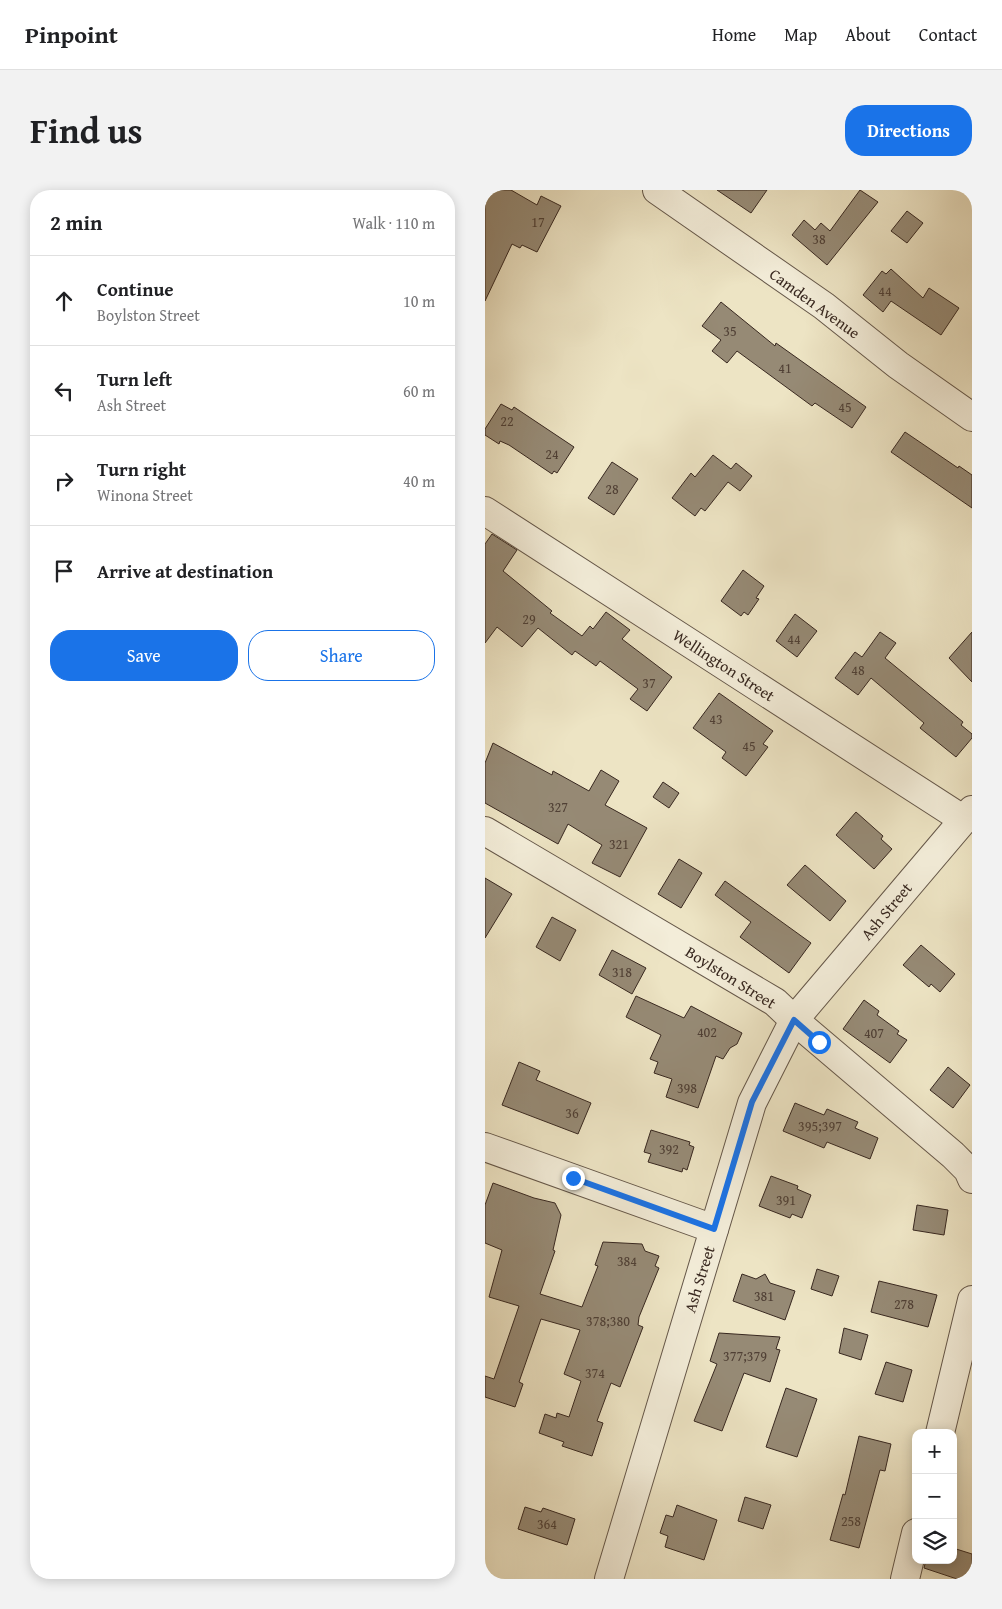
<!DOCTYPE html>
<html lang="en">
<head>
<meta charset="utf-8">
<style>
  :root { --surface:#fff; --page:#f2f2f2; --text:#202124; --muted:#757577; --line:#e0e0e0; --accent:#1a73e8 }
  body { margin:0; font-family:"Gentium Book Plus",serif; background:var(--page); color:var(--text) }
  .controls { position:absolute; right:15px; bottom:15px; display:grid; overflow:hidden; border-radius:10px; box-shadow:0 2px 12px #0003 }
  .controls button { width:45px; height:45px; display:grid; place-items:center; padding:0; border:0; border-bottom:1px solid var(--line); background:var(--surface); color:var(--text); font:25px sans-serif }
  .stop { position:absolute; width:15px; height:15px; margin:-11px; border:4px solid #1a73e8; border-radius:50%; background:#fff }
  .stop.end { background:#1a73e8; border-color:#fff; box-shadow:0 1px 5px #0008 }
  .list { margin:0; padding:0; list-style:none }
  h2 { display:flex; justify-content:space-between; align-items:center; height:65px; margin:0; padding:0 20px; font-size:21px }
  h2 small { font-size:16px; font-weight:400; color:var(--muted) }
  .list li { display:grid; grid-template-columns:32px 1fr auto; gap:15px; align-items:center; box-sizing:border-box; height:90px; padding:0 20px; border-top:1px solid var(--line) }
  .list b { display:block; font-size:19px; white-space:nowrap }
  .list p { margin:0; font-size:16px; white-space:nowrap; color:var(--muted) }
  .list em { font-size:16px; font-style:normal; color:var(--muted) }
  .actions { display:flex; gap:10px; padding:15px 20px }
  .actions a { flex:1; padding:11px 0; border:1px solid var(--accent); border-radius:20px; text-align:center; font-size:18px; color:var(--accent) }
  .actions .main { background:var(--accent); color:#fff }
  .icon { flex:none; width:28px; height:28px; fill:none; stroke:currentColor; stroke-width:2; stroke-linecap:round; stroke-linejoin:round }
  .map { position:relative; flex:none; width:487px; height:1389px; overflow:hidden; border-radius:20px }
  header { display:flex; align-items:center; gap:30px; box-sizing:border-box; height:70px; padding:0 25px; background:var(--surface); border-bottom:1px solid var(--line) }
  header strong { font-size:24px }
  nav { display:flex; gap:28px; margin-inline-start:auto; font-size:18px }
  .intro { display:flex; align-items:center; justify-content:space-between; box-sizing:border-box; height:120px; padding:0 30px }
  h1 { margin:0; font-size:35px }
  .button { padding:12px 22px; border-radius:20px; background:var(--accent); color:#fff; font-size:18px; font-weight:700 }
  main { display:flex; gap:30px; padding:0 30px }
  aside { flex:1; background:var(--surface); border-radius:20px; box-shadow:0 2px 12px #0003 }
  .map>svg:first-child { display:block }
  .building { fill:#968a75; stroke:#382820 }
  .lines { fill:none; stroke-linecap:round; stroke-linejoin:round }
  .minor-casing { stroke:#655749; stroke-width:30 }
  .minor { stroke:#f3edd9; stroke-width:28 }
  .route { stroke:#1a73e8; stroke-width:6 }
  .labels { text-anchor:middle; stroke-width:5; stroke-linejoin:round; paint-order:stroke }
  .number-label { font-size:14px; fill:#504035 }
  .street-label { font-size:16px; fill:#382820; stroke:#f3edd9 }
</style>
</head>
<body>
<header>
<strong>Pinpoint</strong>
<nav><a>Home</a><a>Map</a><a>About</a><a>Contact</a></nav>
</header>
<div class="intro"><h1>Find us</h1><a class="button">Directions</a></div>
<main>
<aside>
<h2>2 min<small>Walk · 110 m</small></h2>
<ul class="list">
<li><svg class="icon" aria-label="ahead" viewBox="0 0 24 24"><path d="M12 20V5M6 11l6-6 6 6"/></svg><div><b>Continue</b><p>Boylston Street</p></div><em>10 m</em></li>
<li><svg class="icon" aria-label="left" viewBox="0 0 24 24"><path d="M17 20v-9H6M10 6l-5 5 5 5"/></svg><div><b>Turn left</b><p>Ash Street</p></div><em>60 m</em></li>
<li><svg class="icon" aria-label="right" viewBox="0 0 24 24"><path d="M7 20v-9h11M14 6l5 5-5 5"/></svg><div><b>Turn right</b><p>Winona Street</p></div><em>40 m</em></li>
<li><svg class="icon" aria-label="arrive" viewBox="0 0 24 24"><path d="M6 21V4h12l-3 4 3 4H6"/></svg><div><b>Arrive at destination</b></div></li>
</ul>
<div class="actions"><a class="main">Save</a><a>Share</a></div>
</aside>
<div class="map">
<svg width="487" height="1389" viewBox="0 0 487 1389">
  <rect width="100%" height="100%" fill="#ede4c4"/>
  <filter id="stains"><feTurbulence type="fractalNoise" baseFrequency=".004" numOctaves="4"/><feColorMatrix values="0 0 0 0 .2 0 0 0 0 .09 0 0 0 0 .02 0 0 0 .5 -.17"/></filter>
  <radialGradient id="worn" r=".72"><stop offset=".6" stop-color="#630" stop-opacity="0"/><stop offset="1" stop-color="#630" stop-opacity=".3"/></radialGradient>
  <g class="building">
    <polygon points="0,0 26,0 52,15 56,6 76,16 52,62 37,55 35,58 27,54 0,111"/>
    <polygon points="232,0 282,0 266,23"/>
    <polygon points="375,0 393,12 342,75 307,45 319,30 330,40 336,33 345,41"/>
    <polygon points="422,21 438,33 422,53 406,41"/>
    <polygon points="406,79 438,108 444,98 474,118 456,145 406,111 398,122 378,105 397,81 401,84"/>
    <polygon points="236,112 290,156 291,153 381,217 367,238 330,213 327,216 252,161 242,173 227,161 236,150 217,136"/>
    <polygon points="16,214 27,220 29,217 89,257 72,283 69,281 67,284 24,255 15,251 14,254 0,245 0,239"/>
    <polygon points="420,242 473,278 474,276 487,285 487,318 406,262"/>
    <polygon points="228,265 246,279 251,273 267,286 255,301 243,292 220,321 216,318 210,326 187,308 206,283 210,287"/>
    <polygon points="127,272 153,289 129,325 103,308"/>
    <polygon points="7,344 32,360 18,381 67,421 65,423 97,446 105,436 108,439 121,422 145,440 137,449 187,487 162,521 145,509 153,499 115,471 111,476 90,461 87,465 53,438 37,457 12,437 0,453 0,354"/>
    <polygon points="258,380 279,396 271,408 274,409 263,425 259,422 256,426 236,411"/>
    <polygon points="310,424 332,441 312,467 291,451"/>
    <polygon points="395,442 411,453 400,468 478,532 476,535 487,544 487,548 471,567 435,538 439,533 386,488 373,505 350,488 370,462 377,467"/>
    <polygon points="487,442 487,492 464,468"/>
    <polygon points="234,503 288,541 278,554 283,557 261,586 237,568 241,562 208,538"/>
    <polygon points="8,553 67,585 68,581 104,601 116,580 134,591 120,615 162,638 135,687 107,673 117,655 83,634 73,654 0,613 0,573"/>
    <polygon points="178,592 194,603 184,618 168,607"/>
    <polygon points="371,622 398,646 396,649 407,659 389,679 351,645"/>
    <polygon points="194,669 217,683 196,718 173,704"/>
    <polygon points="320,675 361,711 345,731 302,695"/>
    <polygon points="0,688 27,704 0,748"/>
    <polygon points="240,691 326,753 304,783 255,747 266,732 230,705"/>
    <polygon points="67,727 91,740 75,771 51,757"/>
    <polygon points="436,755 470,784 455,802 446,794 444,797 418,775"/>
    <polygon points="127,760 161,778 147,804 114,785"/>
    <polygon points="151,806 199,828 206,816 257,843 252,854 245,858 238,869 231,866 213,918 181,907 187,889 169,883 173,872 165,869 176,845 141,827"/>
    <polygon points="379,810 394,821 392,825 414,841 412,844 422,850 405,873 358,839"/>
    <polygon points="34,872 55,881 51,890 106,913 93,944 17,915"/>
    <polygon points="463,877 485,895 468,918 445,900"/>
    <polygon points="310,913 339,925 342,919 373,932 370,938 393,948 385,969 342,952 339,958 298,941"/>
    <polygon points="166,940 205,952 204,955 209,957 202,980 198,978 197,982 163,972 166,964 159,962"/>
    <polygon points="286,986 313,996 312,999 326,1005 317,1028 307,1024 305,1028 274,1016"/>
    <polygon points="8,993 49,1008 70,1013 76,1025 68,1060 70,1061 55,1104 97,1117 113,1076 110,1075 118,1052 157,1054 160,1061 174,1066 170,1076 174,1078 154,1127 153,1135 158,1137 135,1197 126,1193 112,1231 118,1233 107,1266 77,1256 79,1252 54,1243 60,1224 71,1228 72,1223 84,1227 96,1191 79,1184 95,1140 56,1129 34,1192 38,1194 30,1217 0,1207 0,1186 9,1189 34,1116 4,1107 17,1060 0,1053 0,1015"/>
    <polygon points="432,1015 463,1020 459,1045 428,1040"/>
    <polygon points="332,1079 354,1086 347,1106 326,1099"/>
    <polygon points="257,1084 271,1089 280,1084 285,1093 310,1101 300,1130 248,1111"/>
    <polygon points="394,1091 452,1105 443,1137 386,1122"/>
    <polygon points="359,1138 383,1145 376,1170 354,1163"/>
    <polygon points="234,1143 295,1147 291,1159 295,1160 285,1192 259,1183 237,1241 209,1231 232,1174 225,1171"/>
    <polygon points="401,1172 427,1180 418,1212 390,1204"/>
    <polygon points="301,1198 332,1209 312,1267 281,1257"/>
    <polygon points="374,1246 406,1254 400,1281 395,1280 374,1358 345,1350 358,1304 360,1305"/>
    <polygon points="260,1307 286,1315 278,1339 253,1331"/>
    <polygon points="192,1315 232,1330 219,1370 180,1357 183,1346 175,1343 181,1325 188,1327"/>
    <polygon points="40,1317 56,1322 58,1318 90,1329 82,1355 33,1339"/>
    <polygon points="468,1358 487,1364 487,1389 472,1389 439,1378 441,1370 468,1370"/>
  </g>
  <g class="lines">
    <g class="minor-casing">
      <g id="minor">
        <polyline points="172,0 339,116 413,175 487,227"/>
        <polyline points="0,321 479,630"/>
        <polyline points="0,641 290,812 309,830 468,965 483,980 487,989"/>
        <polyline points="0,957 229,1039"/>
        <polyline points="455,1243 487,1110"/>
        <polyline points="124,1389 267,913 309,830 487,620"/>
        <polyline points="420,1389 431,1343"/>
      </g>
    </g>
    <use href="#minor" class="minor"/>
  </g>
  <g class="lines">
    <polyline class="route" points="88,988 229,1039 267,912 309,830 334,852"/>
  </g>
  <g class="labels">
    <g class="number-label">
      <text x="53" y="37">17</text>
      <text x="334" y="54">38</text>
      <text x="400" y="106">44</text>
      <text x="245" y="146">35</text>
      <text x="300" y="183">41</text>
      <text x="360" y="222">45</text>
      <text x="22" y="236">22</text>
      <text x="67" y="269">24</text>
      <text x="127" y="304">28</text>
      <text x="44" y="434">29</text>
      <text x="309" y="454">44</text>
      <text x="373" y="485">48</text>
      <text x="164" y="498">37</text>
      <text x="231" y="534">43</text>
      <text x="264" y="561">45</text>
      <text x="73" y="622">327</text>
      <text x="134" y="659">321</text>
      <text x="137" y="787">318</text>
      <text x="222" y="847">402</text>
      <text x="389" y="848">407</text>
      <text x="202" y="903">398</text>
      <text x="87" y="928">36</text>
      <text x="335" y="941">395;397</text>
      <text x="184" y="964">392</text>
      <text x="301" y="1015">391</text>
      <text x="142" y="1076">384</text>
      <text x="279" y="1111">381</text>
      <text x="419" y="1119">278</text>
      <text x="123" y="1136">378;380</text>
      <text x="260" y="1171">377;379</text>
      <text x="110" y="1188">374</text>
      <text x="366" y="1336">258</text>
      <text x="62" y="1339">364</text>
    </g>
    <g class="street-label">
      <text transform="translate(330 113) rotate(36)" y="6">Camden Avenue</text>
      <text transform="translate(239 475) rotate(33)" y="6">Wellington Street</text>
      <text transform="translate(401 721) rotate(-50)" y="6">Ash Street</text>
      <text transform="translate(246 787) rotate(32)" y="6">Boylston Street</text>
      <text transform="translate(214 1089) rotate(-73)" y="6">Ash Street</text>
    </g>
  </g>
  <rect width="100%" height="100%" filter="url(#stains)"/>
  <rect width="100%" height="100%" fill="url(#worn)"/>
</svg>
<div class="controls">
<button>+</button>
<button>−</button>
<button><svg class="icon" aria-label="layers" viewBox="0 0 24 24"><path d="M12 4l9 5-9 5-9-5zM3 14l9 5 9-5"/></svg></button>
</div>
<div class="stop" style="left:334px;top:852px"></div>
<div class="stop end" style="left:88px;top:988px"></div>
</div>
</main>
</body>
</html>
